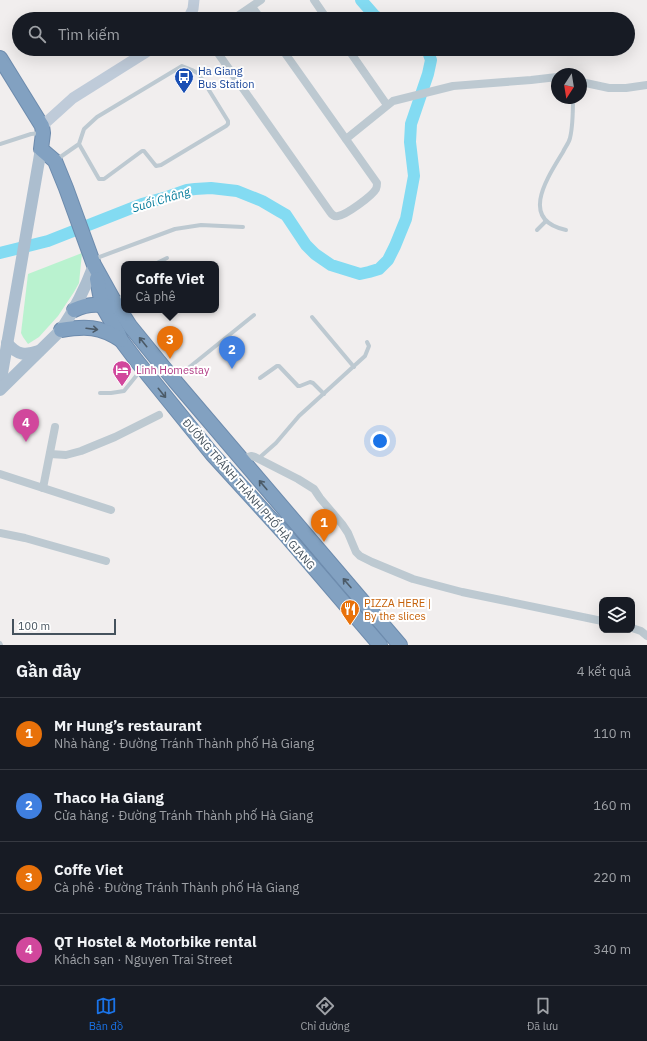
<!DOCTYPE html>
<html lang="vi">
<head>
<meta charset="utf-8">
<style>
  :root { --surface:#171b24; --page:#242831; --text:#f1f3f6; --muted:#9ea1a6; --line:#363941; --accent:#1a73e8 }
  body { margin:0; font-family:"IBM Plex Sans",sans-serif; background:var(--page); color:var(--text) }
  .controls { position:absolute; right:12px; bottom:12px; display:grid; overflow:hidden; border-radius:8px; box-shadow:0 4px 16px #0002 }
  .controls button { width:36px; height:36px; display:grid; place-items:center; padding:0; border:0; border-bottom:1px solid var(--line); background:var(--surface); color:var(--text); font:20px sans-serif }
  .compass { position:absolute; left:551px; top:68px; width:36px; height:36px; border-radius:50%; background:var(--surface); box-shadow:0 4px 16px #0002; rotate:192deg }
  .scale { position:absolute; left:12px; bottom:10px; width:104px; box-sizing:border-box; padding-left:4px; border:2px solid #45525d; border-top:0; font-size:11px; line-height:14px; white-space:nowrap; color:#45525d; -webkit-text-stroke:3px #fff; paint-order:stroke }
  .you { position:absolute; left:380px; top:441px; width:14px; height:14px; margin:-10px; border:3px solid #fff; border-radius:50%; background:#1a73e8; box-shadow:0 0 0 6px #1a73e833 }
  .badge { display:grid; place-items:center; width:26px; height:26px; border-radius:50%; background:var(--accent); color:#fff; font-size:13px; font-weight:700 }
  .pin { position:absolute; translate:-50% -33px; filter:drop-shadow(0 1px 2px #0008) }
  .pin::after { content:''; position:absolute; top:21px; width:14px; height:12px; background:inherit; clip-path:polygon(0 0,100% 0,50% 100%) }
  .popup { position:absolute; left:121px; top:261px; width:98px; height:52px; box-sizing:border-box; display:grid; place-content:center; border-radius:8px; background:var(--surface); filter:drop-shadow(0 1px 3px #0005); font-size:13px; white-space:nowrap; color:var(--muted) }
  .popup b { font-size:15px; color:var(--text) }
  .popup::after { content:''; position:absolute; left:50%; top:100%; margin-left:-8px; border:8px solid transparent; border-top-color:var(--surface) }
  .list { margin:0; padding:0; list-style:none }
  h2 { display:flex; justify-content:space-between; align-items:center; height:52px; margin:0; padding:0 16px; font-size:17px }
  h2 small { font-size:13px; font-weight:400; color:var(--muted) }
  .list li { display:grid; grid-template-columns:26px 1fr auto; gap:12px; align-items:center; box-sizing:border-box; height:72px; padding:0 16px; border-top:1px solid var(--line) }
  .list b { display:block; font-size:15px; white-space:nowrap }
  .list p { margin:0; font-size:13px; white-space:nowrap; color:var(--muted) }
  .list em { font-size:13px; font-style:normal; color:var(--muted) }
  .icon { flex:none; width:22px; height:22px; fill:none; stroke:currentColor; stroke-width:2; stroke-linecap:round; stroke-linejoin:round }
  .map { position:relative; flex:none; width:647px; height:645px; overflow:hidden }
  .search { position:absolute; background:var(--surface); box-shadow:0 4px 16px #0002; left:12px; right:12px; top:12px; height:44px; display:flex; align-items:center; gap:10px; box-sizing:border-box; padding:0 14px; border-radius:22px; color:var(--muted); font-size:15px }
  .sheet { height:340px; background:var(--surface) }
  nav { display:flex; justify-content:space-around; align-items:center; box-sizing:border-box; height:56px; border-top:1px solid var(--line); background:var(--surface); font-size:11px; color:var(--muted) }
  nav a { display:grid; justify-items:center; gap:2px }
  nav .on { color:var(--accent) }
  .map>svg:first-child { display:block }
  .green { fill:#b9f2cf }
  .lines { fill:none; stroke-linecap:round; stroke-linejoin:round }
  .river { stroke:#83dbf2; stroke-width:12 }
  .highway-casing { stroke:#6d8bad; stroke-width:16 }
  .lane { stroke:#bdc9d1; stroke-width:4 }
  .street { stroke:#bdc9d1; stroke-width:8 }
  .secondary { stroke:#bfcbd9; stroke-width:11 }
  .primary { stroke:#acbecf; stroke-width:12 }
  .highway { stroke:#82a1c1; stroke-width:14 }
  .oneway { stroke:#4b5a67 }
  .labels { text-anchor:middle; stroke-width:4; stroke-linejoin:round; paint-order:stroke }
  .transit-label { font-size:11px; fill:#164399; stroke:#fff; text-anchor:start }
  .hotel-label { font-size:11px; fill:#b23c85; stroke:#fff; text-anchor:start }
  .street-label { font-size:11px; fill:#45525d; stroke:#fff }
  .food-label { font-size:11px; fill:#c56008; stroke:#fff; text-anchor:start }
  .water-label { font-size:12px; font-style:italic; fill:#047b9b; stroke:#fff }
</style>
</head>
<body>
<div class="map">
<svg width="647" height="645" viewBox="0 0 647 645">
  <rect width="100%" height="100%" fill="#f1eeee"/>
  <polygon class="green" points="82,253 79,283 74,292 58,316 39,337 28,344 23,337 21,333 28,274"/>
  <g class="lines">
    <g class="river">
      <polyline points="361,0 375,16 380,19"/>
      <polyline points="0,253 48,241 142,204 167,197 187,190 195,189 211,188 237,191 262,201 279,211 286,215 306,245 315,254 331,265 360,274 369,272 379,269 388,260 395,246 406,219 414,176 410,142 411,124 428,74 431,60 427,49"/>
    </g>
    <g class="highway-casing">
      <g id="highway">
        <polyline points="0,58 42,126 43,133 41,149 55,161 66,188 94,265 114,301 130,326 174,380 400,645"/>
        <polyline points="97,279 102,305 118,333 121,340 136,360 212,454 284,533 380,645"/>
        <path d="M74 310C86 304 98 303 111 307"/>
        <path d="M61 330C85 326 100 326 121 340"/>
      </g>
    </g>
    <g class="lane">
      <polyline points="0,144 31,134 41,133"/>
      <polyline points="56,160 79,144 84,129 97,117 182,66 192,70 199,74 228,121 228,124 226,126 161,165 156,166 144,151 142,151 104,179 99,179 79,144"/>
      <polyline points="537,230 546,221"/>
      <path d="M566 230C518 220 548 177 563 152 565 147 569 143 570 138 573 126 573 111 573 98"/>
      <polyline points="94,259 175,229 201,225 243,227"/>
      <polyline points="155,264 167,258"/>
      <polyline points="118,302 124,294"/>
      <polyline points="312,317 354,367"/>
      <polyline points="176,378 254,315"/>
      <polyline points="260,378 277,366 279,366 298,386 300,386 310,382 313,383 324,394"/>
      <polyline points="100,393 111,393 124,391 141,370"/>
      <polyline points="259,458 276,443 299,416 365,356 369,346 367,342"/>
      <polyline points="0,643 1,645"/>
    </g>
    <g class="street">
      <polyline points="314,0 327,19"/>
      <polyline points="252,7 261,19"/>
      <polyline points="233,19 261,0"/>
      <path d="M215 49 330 212C332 215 335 217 338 216 346 215 372 196 376 189 377 187 377 186 377 183L282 49"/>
      <polyline points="348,49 387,105"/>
      <polyline points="581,82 609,88 626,88 647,85"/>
      <polyline points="346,139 393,101 453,86 531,80 557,77"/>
      <polyline points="50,454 66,455 81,451 115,437 159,415"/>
      <polyline points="241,459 251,456 255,457 298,479 314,489 320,498 342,524 348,533 356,552 360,556 372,562 413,579 462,592 602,621"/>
      <polyline points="0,474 111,510"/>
      <polyline points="43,488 55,427"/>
      <polyline points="0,533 25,538 106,561"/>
      <polyline points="632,628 641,631 647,636"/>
    </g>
    <g class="secondary">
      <polyline points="188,19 193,9 194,0"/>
      <polyline points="42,126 73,98 151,49"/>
    </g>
    <g class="primary">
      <path d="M7 343C17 355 25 356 39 351"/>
      <polyline points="0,385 41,149"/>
      <path d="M0 390 61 330C75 309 85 289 94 265"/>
    </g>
    <use href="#highway" class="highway"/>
  </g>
  <defs><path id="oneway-shaft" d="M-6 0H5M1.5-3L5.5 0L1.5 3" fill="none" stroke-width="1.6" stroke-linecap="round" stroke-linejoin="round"/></defs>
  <g class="oneway">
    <use href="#oneway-shaft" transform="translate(92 329) rotate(7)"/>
    <use href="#oneway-shaft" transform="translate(143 342) rotate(-129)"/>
    <use href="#oneway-shaft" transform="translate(162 393) rotate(51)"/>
    <use href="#oneway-shaft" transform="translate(263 485) rotate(-130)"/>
    <use href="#oneway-shaft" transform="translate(347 583) rotate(-131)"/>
  </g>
  <defs>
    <g id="bus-pin" transform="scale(1)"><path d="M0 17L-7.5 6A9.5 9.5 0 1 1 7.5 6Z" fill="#1a4fb4" stroke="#fff"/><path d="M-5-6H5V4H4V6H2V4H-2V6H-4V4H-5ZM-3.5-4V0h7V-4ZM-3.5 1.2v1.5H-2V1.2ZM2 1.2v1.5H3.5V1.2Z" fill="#fff"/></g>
    <g id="hotel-pin" transform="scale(1)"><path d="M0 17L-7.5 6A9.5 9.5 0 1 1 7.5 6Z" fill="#d1479c" stroke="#fff"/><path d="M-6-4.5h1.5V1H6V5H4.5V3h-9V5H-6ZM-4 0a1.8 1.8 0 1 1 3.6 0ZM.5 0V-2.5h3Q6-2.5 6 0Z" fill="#fff"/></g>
    <g id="restaurant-pin" transform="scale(1)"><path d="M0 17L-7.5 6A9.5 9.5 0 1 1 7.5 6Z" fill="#e8710a" stroke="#fff"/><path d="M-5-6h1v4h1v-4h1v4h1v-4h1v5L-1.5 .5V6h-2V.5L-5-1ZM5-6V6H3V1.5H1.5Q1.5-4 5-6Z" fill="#fff"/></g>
  </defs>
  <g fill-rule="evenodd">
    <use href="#bus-pin" x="184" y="77"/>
    <use href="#hotel-pin" x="122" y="370"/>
    <use href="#restaurant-pin" x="350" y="609"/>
  </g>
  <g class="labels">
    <g class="transit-label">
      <text x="198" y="75">Ha Giang<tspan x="198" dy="13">Bus Station</tspan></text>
    </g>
    <g class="hotel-label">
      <text x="136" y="374">Linh Homestay</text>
    </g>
    <g class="street-label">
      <text transform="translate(249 494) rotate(49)" y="4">ĐƯỜNG TRÁNH THÀNH PHỐ HÀ GIANG</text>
    </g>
    <g class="food-label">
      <text x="364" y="607">PIZZA HERE |<tspan x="364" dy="13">By the slices</tspan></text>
    </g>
    <g class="water-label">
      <text transform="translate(161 200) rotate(-17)" y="4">Suối Châng</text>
    </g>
  </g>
</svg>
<div class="controls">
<button><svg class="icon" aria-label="layers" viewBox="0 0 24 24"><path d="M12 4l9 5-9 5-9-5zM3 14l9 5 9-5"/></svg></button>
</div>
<svg class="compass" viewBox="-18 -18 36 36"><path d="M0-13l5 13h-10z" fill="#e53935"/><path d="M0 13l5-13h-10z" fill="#9ea1a6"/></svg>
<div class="scale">100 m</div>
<div class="you"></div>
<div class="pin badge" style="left:324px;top:542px;background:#e8710a">1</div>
<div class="pin badge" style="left:232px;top:369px;background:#3f7fe0">2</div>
<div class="pin badge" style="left:170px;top:359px;background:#e8710a">3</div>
<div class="popup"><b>Coffe Viet</b>Cà phê</div>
<div class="pin badge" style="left:26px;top:442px;background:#d1479c">4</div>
<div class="search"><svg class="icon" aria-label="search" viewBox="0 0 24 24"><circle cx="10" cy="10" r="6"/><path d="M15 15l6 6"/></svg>Tìm kiếm</div>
</div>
<section class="sheet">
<h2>Gần đây<small>4 kết quả</small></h2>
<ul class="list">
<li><span class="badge" style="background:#e8710a">1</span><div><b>Mr Hung’s restaurant</b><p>Nhà hàng · Đường Tránh Thành phố Hà Giang</p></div><em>110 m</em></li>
<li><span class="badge" style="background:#3f7fe0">2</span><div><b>Thaco Ha Giang</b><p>Cửa hàng · Đường Tránh Thành phố Hà Giang</p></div><em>160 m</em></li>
<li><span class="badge" style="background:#e8710a">3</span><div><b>Coffe Viet</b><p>Cà phê · Đường Tránh Thành phố Hà Giang</p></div><em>220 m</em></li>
<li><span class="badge" style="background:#d1479c">4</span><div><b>QT Hostel &amp; Motorbike rental</b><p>Khách sạn · Nguyen Trai Street</p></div><em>340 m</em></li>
</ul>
</section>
<nav>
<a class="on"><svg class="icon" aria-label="map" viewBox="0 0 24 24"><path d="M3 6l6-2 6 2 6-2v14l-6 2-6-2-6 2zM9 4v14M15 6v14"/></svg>Bản đồ</a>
<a><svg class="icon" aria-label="directions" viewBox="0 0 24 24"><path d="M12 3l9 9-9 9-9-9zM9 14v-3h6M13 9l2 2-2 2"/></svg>Chỉ đường</a>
<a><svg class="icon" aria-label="saved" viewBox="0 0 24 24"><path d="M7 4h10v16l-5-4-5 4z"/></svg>Đã lưu</a>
</nav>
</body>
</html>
